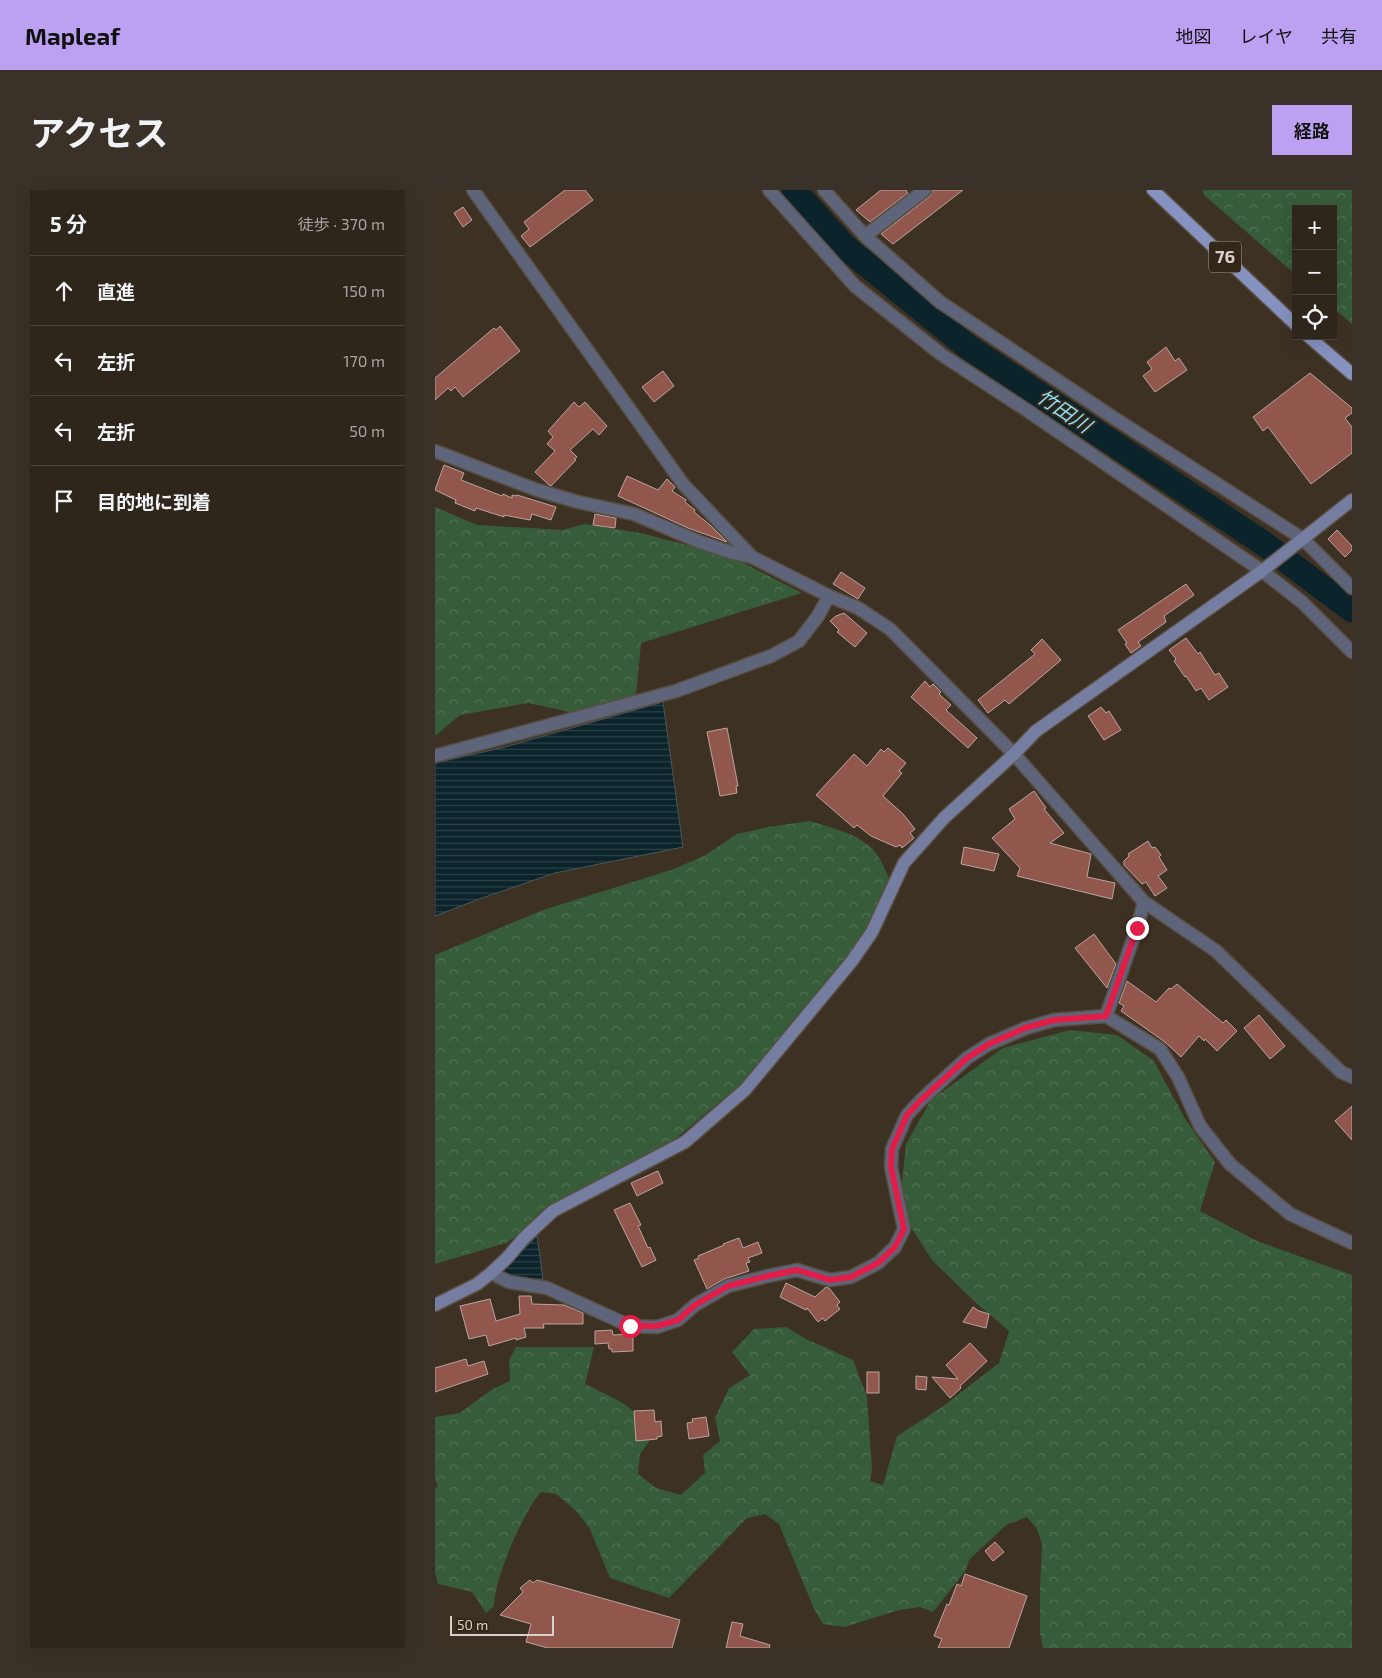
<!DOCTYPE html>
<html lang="ja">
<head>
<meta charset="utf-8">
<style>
  :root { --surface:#2e251b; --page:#3a3128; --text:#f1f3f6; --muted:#a7a5a3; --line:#49423a; --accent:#bca0f2 }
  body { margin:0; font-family:"Exo 2","Noto Sans JP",sans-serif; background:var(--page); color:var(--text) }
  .controls { position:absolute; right:15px; top:15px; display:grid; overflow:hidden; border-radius:0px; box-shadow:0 5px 20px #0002 }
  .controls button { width:45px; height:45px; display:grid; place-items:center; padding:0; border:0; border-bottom:1px solid var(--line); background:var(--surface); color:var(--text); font:25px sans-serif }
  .scale { position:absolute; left:15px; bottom:12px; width:104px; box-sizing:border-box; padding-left:5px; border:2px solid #d9d1c9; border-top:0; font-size:14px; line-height:18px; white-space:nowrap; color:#d9d1c9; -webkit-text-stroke:4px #33271a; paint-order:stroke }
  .stop { position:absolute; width:15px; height:15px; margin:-11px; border:4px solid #e11d48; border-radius:50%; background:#fff }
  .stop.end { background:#e11d48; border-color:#fff; box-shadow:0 1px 5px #0008 }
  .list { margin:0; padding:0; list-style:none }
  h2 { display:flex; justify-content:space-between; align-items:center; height:65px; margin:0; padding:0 20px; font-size:21px }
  h2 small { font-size:16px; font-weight:400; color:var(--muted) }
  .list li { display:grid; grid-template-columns:32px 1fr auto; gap:15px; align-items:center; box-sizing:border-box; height:70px; padding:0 20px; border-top:1px solid var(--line) }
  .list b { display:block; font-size:19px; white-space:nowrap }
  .list em { font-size:16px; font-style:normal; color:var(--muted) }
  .icon { flex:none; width:28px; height:28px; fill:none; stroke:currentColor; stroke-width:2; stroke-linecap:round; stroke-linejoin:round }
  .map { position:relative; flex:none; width:917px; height:1458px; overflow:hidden; border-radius:0px }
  header { display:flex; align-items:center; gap:30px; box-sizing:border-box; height:70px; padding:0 25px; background:var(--accent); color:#111 }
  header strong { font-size:24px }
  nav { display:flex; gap:28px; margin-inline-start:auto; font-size:18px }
  .intro { display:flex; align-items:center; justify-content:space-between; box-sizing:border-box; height:120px; padding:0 30px }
  h1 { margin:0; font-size:35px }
  .button { padding:12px 22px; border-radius:0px; background:var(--accent); color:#111; font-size:18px; font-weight:700 }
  main { display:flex; gap:30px; padding:0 30px }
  aside { flex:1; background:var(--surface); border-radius:0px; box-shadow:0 5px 20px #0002 }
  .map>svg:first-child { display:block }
  .forest { fill:url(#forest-crowns) }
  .water { fill:url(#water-rules); stroke:#49575a }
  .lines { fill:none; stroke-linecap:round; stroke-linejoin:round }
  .river { stroke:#0b232a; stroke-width:25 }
  .building { fill:#91564c; stroke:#bca49f }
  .street-casing { stroke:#594e42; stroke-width:15 }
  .secondary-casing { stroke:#594e42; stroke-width:15 }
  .primary-casing { stroke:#594e42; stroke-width:15 }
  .street { stroke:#5e647a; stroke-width:12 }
  .secondary { stroke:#757ea1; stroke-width:12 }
  .primary { stroke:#8692c0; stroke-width:12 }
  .route { stroke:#e11d48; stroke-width:6 }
  .labels { text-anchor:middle; stroke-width:4; stroke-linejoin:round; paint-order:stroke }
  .shield { fill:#33271a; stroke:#a79e94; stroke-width:1 }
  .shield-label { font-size:18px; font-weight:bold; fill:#d9d1c9 }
  .water-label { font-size:20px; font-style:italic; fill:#8bdff8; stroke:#33271a }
</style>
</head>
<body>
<header>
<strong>Mapleaf</strong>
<nav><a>地図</a><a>レイヤ</a><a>共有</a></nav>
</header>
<div class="intro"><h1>アクセス</h1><a class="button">経路</a></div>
<main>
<aside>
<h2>5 分<small>徒歩 · 370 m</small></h2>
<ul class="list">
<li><svg class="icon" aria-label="ahead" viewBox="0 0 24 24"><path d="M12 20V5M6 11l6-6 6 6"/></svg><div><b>直進</b></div><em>150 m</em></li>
<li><svg class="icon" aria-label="left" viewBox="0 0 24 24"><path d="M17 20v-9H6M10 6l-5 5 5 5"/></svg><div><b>左折</b></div><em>170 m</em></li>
<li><svg class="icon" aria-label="left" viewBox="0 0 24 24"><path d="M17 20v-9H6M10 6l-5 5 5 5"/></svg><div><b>左折</b></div><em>50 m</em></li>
<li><svg class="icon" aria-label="arrive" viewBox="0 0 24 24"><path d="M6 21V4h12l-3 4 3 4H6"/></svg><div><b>目的地に到着</b></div></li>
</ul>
</aside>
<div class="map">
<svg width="917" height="1458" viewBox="0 0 917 1458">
  <defs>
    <pattern id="forest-crowns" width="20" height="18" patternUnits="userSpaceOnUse" patternTransform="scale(1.25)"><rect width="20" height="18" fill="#365c39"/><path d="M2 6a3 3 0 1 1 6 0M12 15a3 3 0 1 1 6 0" fill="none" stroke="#527254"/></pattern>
    <pattern id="water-rules" width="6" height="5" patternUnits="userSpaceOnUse" patternTransform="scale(1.25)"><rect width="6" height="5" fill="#0b232a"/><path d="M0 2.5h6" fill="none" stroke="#2e4248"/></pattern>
  </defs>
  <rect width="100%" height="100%" fill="#3d3124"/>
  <g class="forest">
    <polygon points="768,0 917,0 917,134 898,118 898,19 861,19 861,85 769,5"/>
    <polygon points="0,317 42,335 127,340 150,334 206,343 297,367 367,403 206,453 201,505 144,524 93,513 25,525 0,546"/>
    <path d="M375 631C394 637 417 642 433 655 444 663 450 679 455 691L414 771 310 891 240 949 118 1018 85 1044 71 1053 0 1074V765L108 720 236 680 269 666 302 644 333 637Z"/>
    <path d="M635 840 682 845 719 871 749 927 780 972 765 1021 822 1051 917 1085V1458H608L605 1443V1398L607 1354 602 1339 592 1327 571 1335 534 1370 531 1380 498 1422 485 1417 464 1420 409 1437 388 1434 379 1419 344 1334 330 1324 312 1328 234 1408 175 1388 154 1337 140 1320 121 1304 106 1302C88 1322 59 1390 59 1416L51 1423 37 1402 3 1394 0 1382V1299L3 1296 0 1289V1227L25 1223 56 1200 75 1191 74 1170 81 1157H159L150 1194C182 1210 199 1214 218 1246L205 1264 203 1284 221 1298 246 1305 270 1283 268 1265 285 1251 280 1228 294 1198 315 1185 297 1162 319 1139 351 1137 371 1149 418 1170 432 1207 437 1279 435 1291 448 1295 462 1246 507 1217 564 1173 574 1141 540 1112 497 1070 474 1034 466 1003 471 954 496 910 568 858Z"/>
  </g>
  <g class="water">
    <polygon points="228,512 248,657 120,683 44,709 0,726 0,573 70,557"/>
    <polygon points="102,1046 108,1089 85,1090 67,1081"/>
  </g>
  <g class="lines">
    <polyline class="river" points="359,0 410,57 533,157 828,353 917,420"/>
  </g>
  <g class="building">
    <polygon points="130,0 150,0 158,10 95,57 86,46 94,39 89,32"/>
    <polygon points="446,0 471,0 473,3 435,32 421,20"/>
    <polygon points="498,0 528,0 458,54 446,44 495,6"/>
    <polygon points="28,17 37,30 28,37 19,23"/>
    <polygon points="65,136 85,161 28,207 20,197 16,201 13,198 0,210 0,188 59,138 61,140"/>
    <polygon points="731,157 740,171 744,168 752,180 720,202 708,186 717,179 712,172"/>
    <polygon points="228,181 239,196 219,212 207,197"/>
    <polygon points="875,183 917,218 917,223 910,228 917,237 917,263 876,294 833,237 828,241 818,227"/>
    <polygon points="139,212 144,217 150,212 172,236 164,245 158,239 135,260 142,267 139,269 141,270 116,296 114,295 100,282 120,261 112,254 118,247 113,241"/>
    <polygon points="9,275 29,283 26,290 67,306 68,304 77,308 77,305 82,306 82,305 121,317 116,330 97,324 95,330 69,325 69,327 41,318 40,321 20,313 21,310 0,300"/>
    <polygon points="192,286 223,300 232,289 240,297 237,301 251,310 250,312 260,320 259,322 275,335 292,352 253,338 183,306"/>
    <polygon points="160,324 181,328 180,338 158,335"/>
    <polygon points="902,340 917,356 917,360 910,367 893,349"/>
    <polygon points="406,382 430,398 423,409 398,394"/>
    <polygon points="751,394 759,405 729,426 731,432 703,452 706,456 696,463 690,454 692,453 683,440"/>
    <polygon points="409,423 432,443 420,457 402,442 404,440 395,431 401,426"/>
    <polygon points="751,448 763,464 765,462 780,485 784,483 793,497 774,510 766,498 761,501 751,486 750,487 739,471 741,469 734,460"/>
    <polygon points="607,449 626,470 574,514 570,510 553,523 543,510 600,464 596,460"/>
    <polygon points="490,491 495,497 498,494 506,502 504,504 516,515 511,520 542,548 533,558 476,507"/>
    <polygon points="666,517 671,523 674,521 686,540 669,550 653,526"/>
    <polygon points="292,538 303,596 301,596 302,603 285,606 272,542"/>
    <polygon points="453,558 471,573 464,581 467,583 448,606 468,624 480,639 475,643 479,648 467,658 465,655 461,657 436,646 422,635 419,638 381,605 419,564 432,576 446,559 449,562"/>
    <polygon points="599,601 611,618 609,619 629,643 615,653 656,664 652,687 680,693 677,709 582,686 585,678 557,648 580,629 574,619"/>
    <polygon points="713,651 717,658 720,657 726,665 724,667 732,680 723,686 732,698 720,706 711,692 707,694 689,675 689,671 694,666 693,664"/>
    <polygon points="529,657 564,664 559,681 526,674"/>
    <polygon points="659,744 681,774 672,798 640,758"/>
    <polygon points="692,791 721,812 734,798 736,799 742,794 788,833 791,830 802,841 782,861 770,849 769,851 764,846 746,867 730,852 686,821 689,816 684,813"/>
    <polygon points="824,825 850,856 835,869 809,838"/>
    <polygon points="917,916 917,950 900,931"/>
    <polygon points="223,981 228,993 202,1006 196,993"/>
    <polygon points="195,1013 206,1035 203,1036 213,1058 215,1057 221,1070 207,1077 179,1020"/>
    <polygon points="304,1048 308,1058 323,1052 327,1063 313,1068 315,1072 311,1073 314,1081 289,1089 272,1099 259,1070 264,1068 263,1066 289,1055 288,1054"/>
    <polygon points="351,1093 380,1107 391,1097 394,1098 405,1112 402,1115 405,1119 390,1131 388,1128 383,1132 372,1118 371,1120 345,1107"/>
    <polygon points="84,1106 96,1106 97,1114 129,1115 148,1123 148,1134 108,1134 109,1138 89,1138 91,1147 81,1150 81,1148 54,1156 51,1145 34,1149 25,1116 55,1109 61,1131 85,1124"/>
    <polygon points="538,1117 544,1121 554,1124 551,1138 528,1132"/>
    <polygon points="177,1140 178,1145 198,1144 198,1161 177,1162 177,1159 174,1159 173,1153 160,1154 160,1141"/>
    <polygon points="535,1153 552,1171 525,1196 526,1198 515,1208 497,1187 523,1189 511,1175"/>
    <polygon points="31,1169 33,1176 49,1171 53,1184 0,1202 0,1178"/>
    <rect x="432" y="1182" width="12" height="21"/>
    <polygon points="481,1186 492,1187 491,1200 481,1199"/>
    <polygon points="219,1220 220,1232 226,1231 227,1246 222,1247 222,1249 201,1251 199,1221"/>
    <polygon points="271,1227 274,1246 254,1249 252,1233 258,1232 257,1229"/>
    <polygon points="560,1352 569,1362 558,1371 550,1361"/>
    <polygon points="530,1384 592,1406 574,1458 503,1458 507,1449 499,1446 512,1414 514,1415 522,1394 526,1396"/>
    <polygon points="95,1390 98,1393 102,1390 245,1430 237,1458 113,1458 91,1452 96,1434 65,1425 88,1402 85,1398"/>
    <polygon points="297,1432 308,1434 305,1446 335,1455 334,1458 291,1458"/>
  </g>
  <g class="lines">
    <g class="street-casing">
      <g id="street">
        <polyline points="38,0 248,294 317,367 394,406 423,418 455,439 579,564 709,712 781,761 906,882 917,887"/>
        <polyline points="334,0 420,96 507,165 593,221 827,381 867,412 917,462"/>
        <polyline points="389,0 430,46 505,112 679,228 868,349 917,398"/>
        <polyline points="430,46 490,0"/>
        <polyline points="0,261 102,300 143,312 199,324 265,352 298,363 317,367"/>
        <polyline points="0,566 241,501 336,466 364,451 383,426 394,406"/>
        <polyline points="671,826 702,738 709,712"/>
        <polyline points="56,1083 74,1092 112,1098 195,1136 222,1137 243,1130 260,1115 293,1096 333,1086 362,1080 395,1090 416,1087 443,1073 460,1057 469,1039 456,977 457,959 472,925 486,910 532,868 554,854 591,838 619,830 671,826 725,859 743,887 765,936 795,974 855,1024 917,1053"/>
      </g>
    </g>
    <g class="secondary-casing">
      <polyline id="secondary" points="0,1115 42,1094 56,1083 72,1068 89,1048 118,1021 250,952 310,900 417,771 437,742 469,673 509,628 579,564 601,541 827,381 917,310"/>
    </g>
    <g class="primary-casing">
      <g id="primary">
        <polyline points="718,0 861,135"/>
        <polyline points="873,146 917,184"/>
      </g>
    </g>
    <use href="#street" class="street"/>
    <use href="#secondary" class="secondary"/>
    <use href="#primary" class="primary"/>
  </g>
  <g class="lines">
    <polyline class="route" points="195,1136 222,1136 243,1130 260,1115 293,1096 333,1086 362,1080 395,1090 416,1087 443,1073 460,1057 469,1039 456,977 457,959 472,925 486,910 532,868 554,854 590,838 619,830 671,826 702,738"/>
  </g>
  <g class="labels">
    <rect class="shield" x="774" y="51.5" width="32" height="31" rx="4"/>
    <g class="shield-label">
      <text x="790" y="73">76</text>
    </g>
    <g class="water-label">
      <text transform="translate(629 221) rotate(34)" y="7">竹田川</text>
    </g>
  </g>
</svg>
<div class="controls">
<button>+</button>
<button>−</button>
<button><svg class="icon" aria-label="locate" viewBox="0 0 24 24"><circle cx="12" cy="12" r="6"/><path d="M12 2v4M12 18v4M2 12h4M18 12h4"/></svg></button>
</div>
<div class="scale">50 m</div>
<div class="stop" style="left:195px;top:1136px"></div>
<div class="stop end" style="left:702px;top:738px"></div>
</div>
</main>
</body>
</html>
